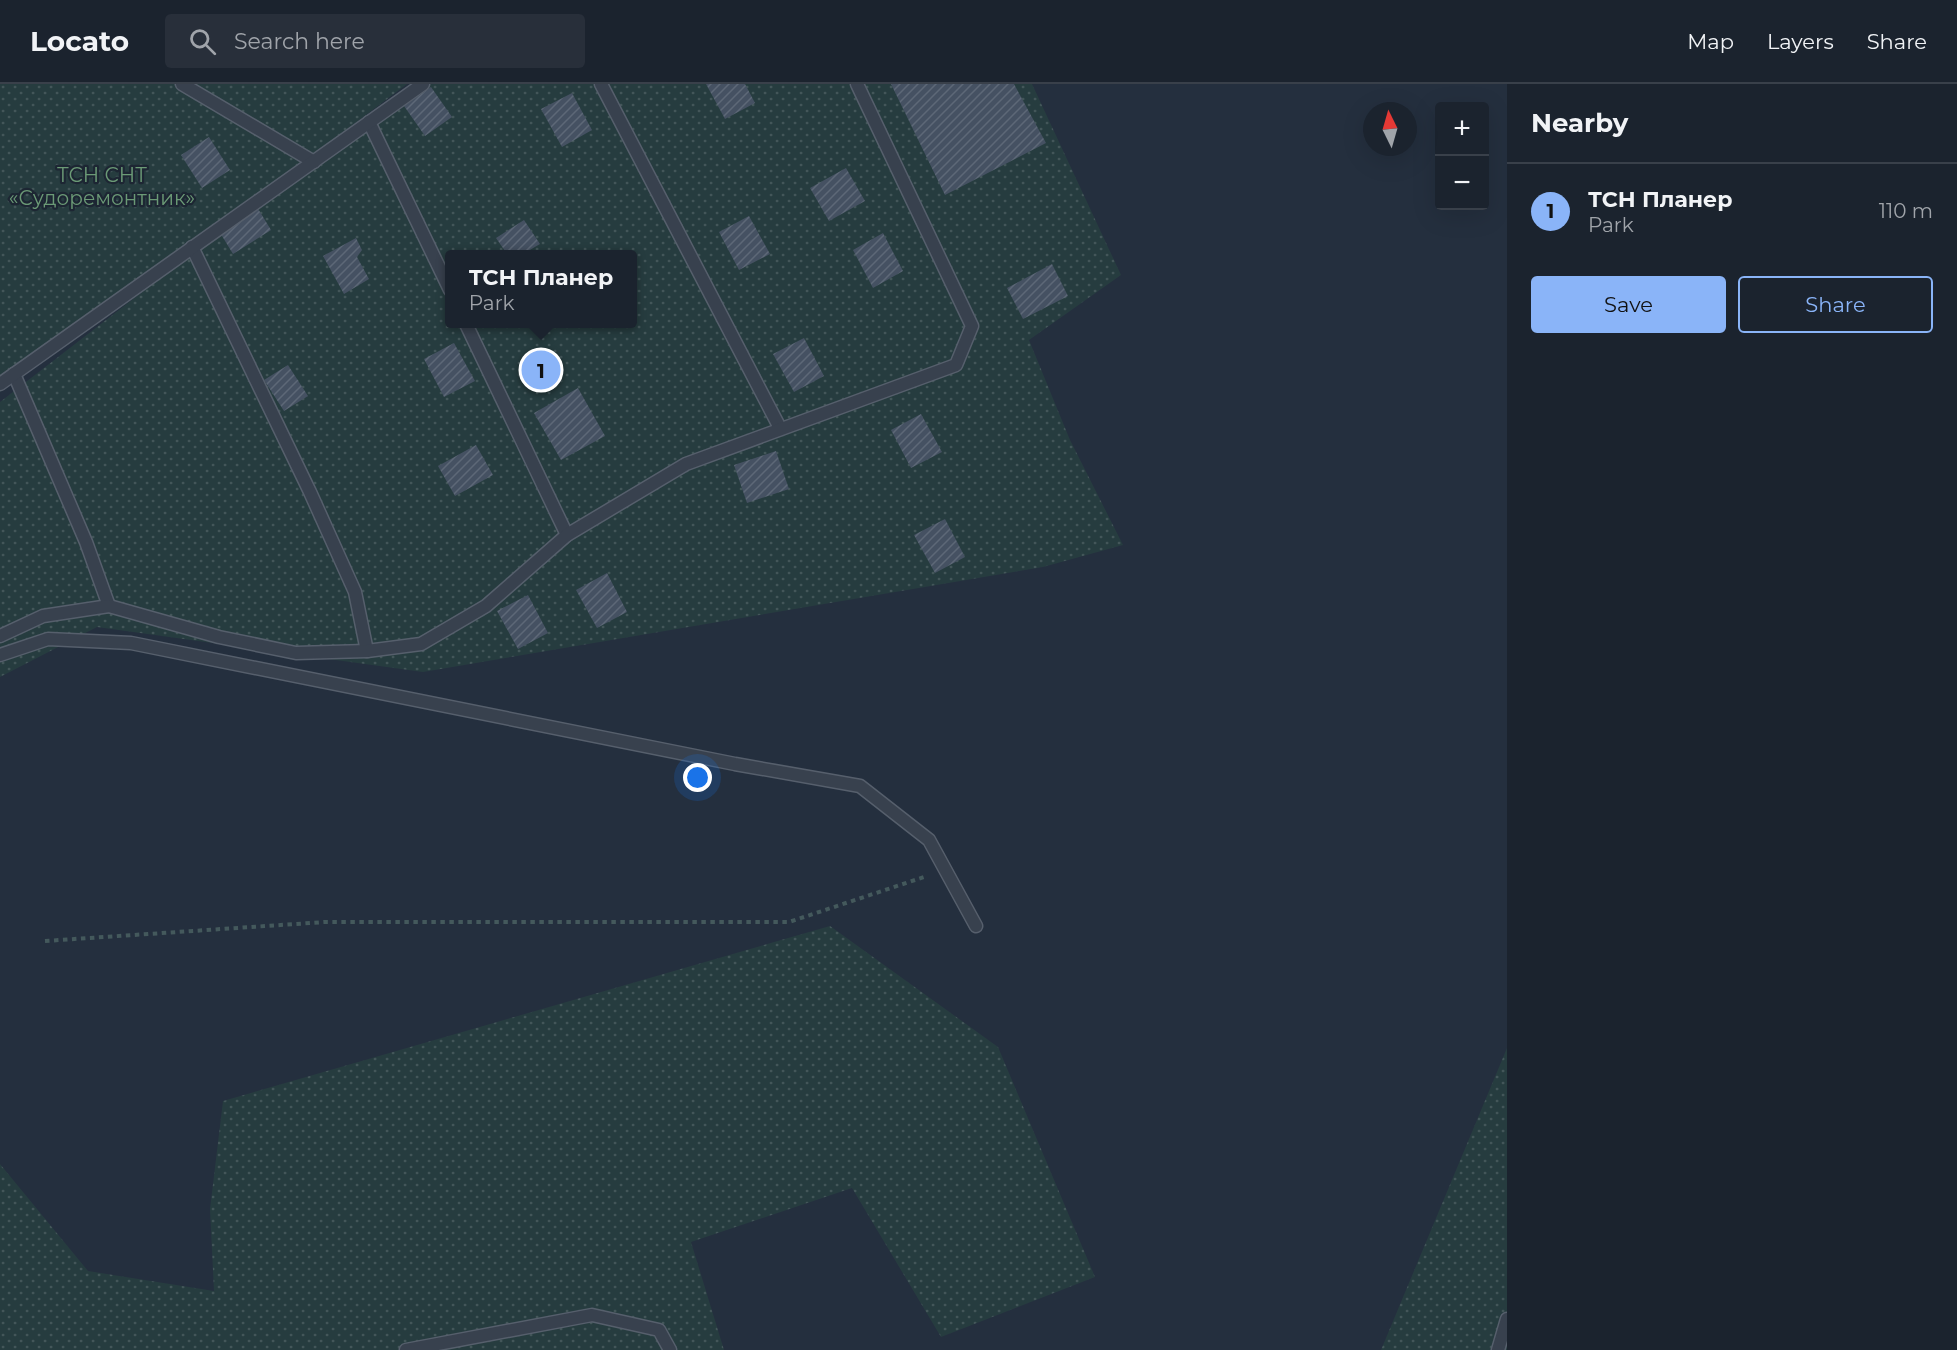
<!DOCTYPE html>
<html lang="en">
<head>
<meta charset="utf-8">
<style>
  :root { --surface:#1b232e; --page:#282f3a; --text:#f1f3f6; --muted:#a0a4aa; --line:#39404a; --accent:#8ab4f8 }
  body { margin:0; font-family:Montserrat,sans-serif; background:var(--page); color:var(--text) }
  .controls { position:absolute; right:18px; top:18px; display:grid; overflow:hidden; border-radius:6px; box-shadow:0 6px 24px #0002 }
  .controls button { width:54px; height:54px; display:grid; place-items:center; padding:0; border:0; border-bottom:2px solid var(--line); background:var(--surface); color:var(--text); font:30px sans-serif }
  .compass { position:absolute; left:1363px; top:18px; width:54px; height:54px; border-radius:50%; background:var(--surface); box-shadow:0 6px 24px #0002; rotate:355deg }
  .you { position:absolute; left:698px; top:694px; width:21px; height:21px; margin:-15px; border:4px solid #fff; border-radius:50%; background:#1a73e8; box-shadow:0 0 0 9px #1a73e833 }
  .badge { display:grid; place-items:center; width:39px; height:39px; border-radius:50%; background:var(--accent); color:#111; font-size:20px; font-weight:700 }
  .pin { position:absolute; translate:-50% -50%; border:3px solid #fff; box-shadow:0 2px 6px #0006 }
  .popup { position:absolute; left:445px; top:166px; width:192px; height:78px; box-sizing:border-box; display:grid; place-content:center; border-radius:6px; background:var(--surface); filter:drop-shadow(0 2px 4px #0005); font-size:20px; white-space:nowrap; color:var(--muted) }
  .popup b { font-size:22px; color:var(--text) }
  .popup::after { content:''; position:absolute; left:50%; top:100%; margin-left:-12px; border:12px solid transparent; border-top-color:var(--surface) }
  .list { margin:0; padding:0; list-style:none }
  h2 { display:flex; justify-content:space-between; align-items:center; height:78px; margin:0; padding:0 24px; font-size:26px }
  h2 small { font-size:20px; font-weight:400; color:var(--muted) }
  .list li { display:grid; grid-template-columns:39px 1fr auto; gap:18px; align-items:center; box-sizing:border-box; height:96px; padding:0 24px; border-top:2px solid var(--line) }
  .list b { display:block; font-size:22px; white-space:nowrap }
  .list p { margin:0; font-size:20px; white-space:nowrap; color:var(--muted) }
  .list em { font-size:20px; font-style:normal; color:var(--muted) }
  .actions { display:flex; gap:12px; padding:18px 24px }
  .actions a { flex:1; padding:14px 0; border:2px solid var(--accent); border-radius:6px; text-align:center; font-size:21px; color:var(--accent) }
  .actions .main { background:var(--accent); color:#111 }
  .icon { flex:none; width:33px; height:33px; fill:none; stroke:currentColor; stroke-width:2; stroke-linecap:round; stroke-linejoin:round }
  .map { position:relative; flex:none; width:1507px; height:1266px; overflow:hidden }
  header { display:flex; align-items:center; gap:36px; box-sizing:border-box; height:84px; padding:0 30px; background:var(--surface); border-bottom:2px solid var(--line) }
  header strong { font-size:28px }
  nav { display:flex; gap:33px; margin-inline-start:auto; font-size:21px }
  .search { width:420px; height:54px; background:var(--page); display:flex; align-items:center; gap:15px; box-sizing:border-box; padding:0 21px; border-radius:6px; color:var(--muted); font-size:22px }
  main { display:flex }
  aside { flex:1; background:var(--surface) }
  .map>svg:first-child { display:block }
  .garden { fill:url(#garden-dots); fill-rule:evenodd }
  .building { fill:url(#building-hatch) }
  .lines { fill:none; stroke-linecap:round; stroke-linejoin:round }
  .service-casing { stroke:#565f6c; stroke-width:15 }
  .path { stroke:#44595c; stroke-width:4; stroke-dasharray:4.5 4.5; stroke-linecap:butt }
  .service { stroke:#38414e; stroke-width:12 }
  .labels { text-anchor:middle; stroke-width:4.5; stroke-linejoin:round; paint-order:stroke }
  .park-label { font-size:20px; fill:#6b9a76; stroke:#1d2633 }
</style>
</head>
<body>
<header>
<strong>Locato</strong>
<div class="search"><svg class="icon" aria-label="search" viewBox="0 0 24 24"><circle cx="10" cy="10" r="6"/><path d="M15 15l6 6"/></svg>Search here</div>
<nav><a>Map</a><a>Layers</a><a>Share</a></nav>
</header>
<main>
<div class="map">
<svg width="1507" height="1266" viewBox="0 0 1507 1266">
  <defs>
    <pattern id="garden-dots" width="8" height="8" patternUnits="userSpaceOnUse" patternTransform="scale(1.5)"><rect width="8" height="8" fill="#263c3f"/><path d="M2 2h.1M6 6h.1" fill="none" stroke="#435659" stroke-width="1.8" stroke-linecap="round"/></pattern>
    <pattern id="building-hatch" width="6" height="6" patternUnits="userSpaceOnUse" patternTransform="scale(1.5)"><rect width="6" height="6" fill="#455162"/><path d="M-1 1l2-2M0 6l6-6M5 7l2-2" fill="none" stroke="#5d6877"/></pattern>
  </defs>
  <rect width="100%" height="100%" fill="#242f3e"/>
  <g class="garden">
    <polygon points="0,0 407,0 0,308"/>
    <path d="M411 0H1032L1121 191 1029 256 1070 356 1123 461 1043 483 423 588 97 543 0 593V318ZM450 170H632V240H450Z"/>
    <polygon points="830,842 998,963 1095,1193 941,1253 852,1104 691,1158 724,1266 0,1266 0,1080 88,1187 214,1207 210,1125 223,1017"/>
    <polygon points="1507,964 1507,1266 1381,1266"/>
  </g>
  <g class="building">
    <polygon points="706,0 745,0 755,19 725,35"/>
    <polygon points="891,0 1014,0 1046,59 945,111"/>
    <polygon points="431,3 452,33 425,52 404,22"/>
    <polygon points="572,9 592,46 562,63 541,25"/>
    <polygon points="209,53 230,86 202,104 181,71"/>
    <polygon points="846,84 865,117 829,137 810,104"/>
    <polygon points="257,123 271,146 233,170 219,147"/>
    <polygon points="749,132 770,170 739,186 719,148"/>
    <polygon points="524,136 540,160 523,170 507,170 496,154"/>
    <polygon points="883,149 903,187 873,204 853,166"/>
    <polygon points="356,154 362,166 357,173 369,195 344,210 323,172"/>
    <polygon points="1052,180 1068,212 1023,235 1007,204"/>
    <polygon points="804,254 824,292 794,308 773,270"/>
    <polygon points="454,259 475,297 444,313 424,275"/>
    <polygon points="288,281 308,312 284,327 264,296"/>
    <polygon points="578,304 605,352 561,376 534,329"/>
    <polygon points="921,330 942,368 911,384 891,346"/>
    <polygon points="476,361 493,391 455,412 438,382"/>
    <polygon points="776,367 789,405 747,419 734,381"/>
    <polygon points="945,435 965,473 935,489 914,451"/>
    <polygon points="607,489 627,528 597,544 576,506"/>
    <polygon points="528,511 548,549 518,565 497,527"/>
  </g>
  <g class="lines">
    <g class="service-casing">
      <g id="service">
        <polyline points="182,0 314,78"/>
        <polyline points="601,0 780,344"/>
        <polyline points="369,38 450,206"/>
        <polyline points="192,163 310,408 355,508 367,567"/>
        <polyline points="466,240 567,451"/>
        <polyline points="14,290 86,458 109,522"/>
        <polyline points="0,300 423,0"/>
        <polyline points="0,552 43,532 109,522 219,553 296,569 367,567 421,560 486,522 567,451 686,380 956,281 972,242 857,0"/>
        <polyline points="0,571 48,555 131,559 735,680 860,702 929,756 976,842"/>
        <polyline points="406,1266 592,1231 659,1246 670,1266"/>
        <polyline points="1498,1266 1507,1235"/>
      </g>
    </g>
    <polyline class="path" points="45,857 325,838 789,838 927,792"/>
    <use href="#service" class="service"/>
  </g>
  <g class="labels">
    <g class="park-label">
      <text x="102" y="98">ТСН СНТ<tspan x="102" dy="23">«Судоремонтник»</tspan></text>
    </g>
  </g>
</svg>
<div class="controls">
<button>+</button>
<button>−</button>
</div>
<svg class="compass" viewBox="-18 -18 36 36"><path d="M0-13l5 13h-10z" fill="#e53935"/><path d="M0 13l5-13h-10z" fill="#a0a4aa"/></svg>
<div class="you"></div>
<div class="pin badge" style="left:541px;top:286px">1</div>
<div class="popup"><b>ТСН Планер</b>Park</div>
</div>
<aside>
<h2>Nearby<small></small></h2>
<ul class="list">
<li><span class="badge">1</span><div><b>ТСН Планер</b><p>Park</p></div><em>110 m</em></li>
</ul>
<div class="actions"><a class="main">Save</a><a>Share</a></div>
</aside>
</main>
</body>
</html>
